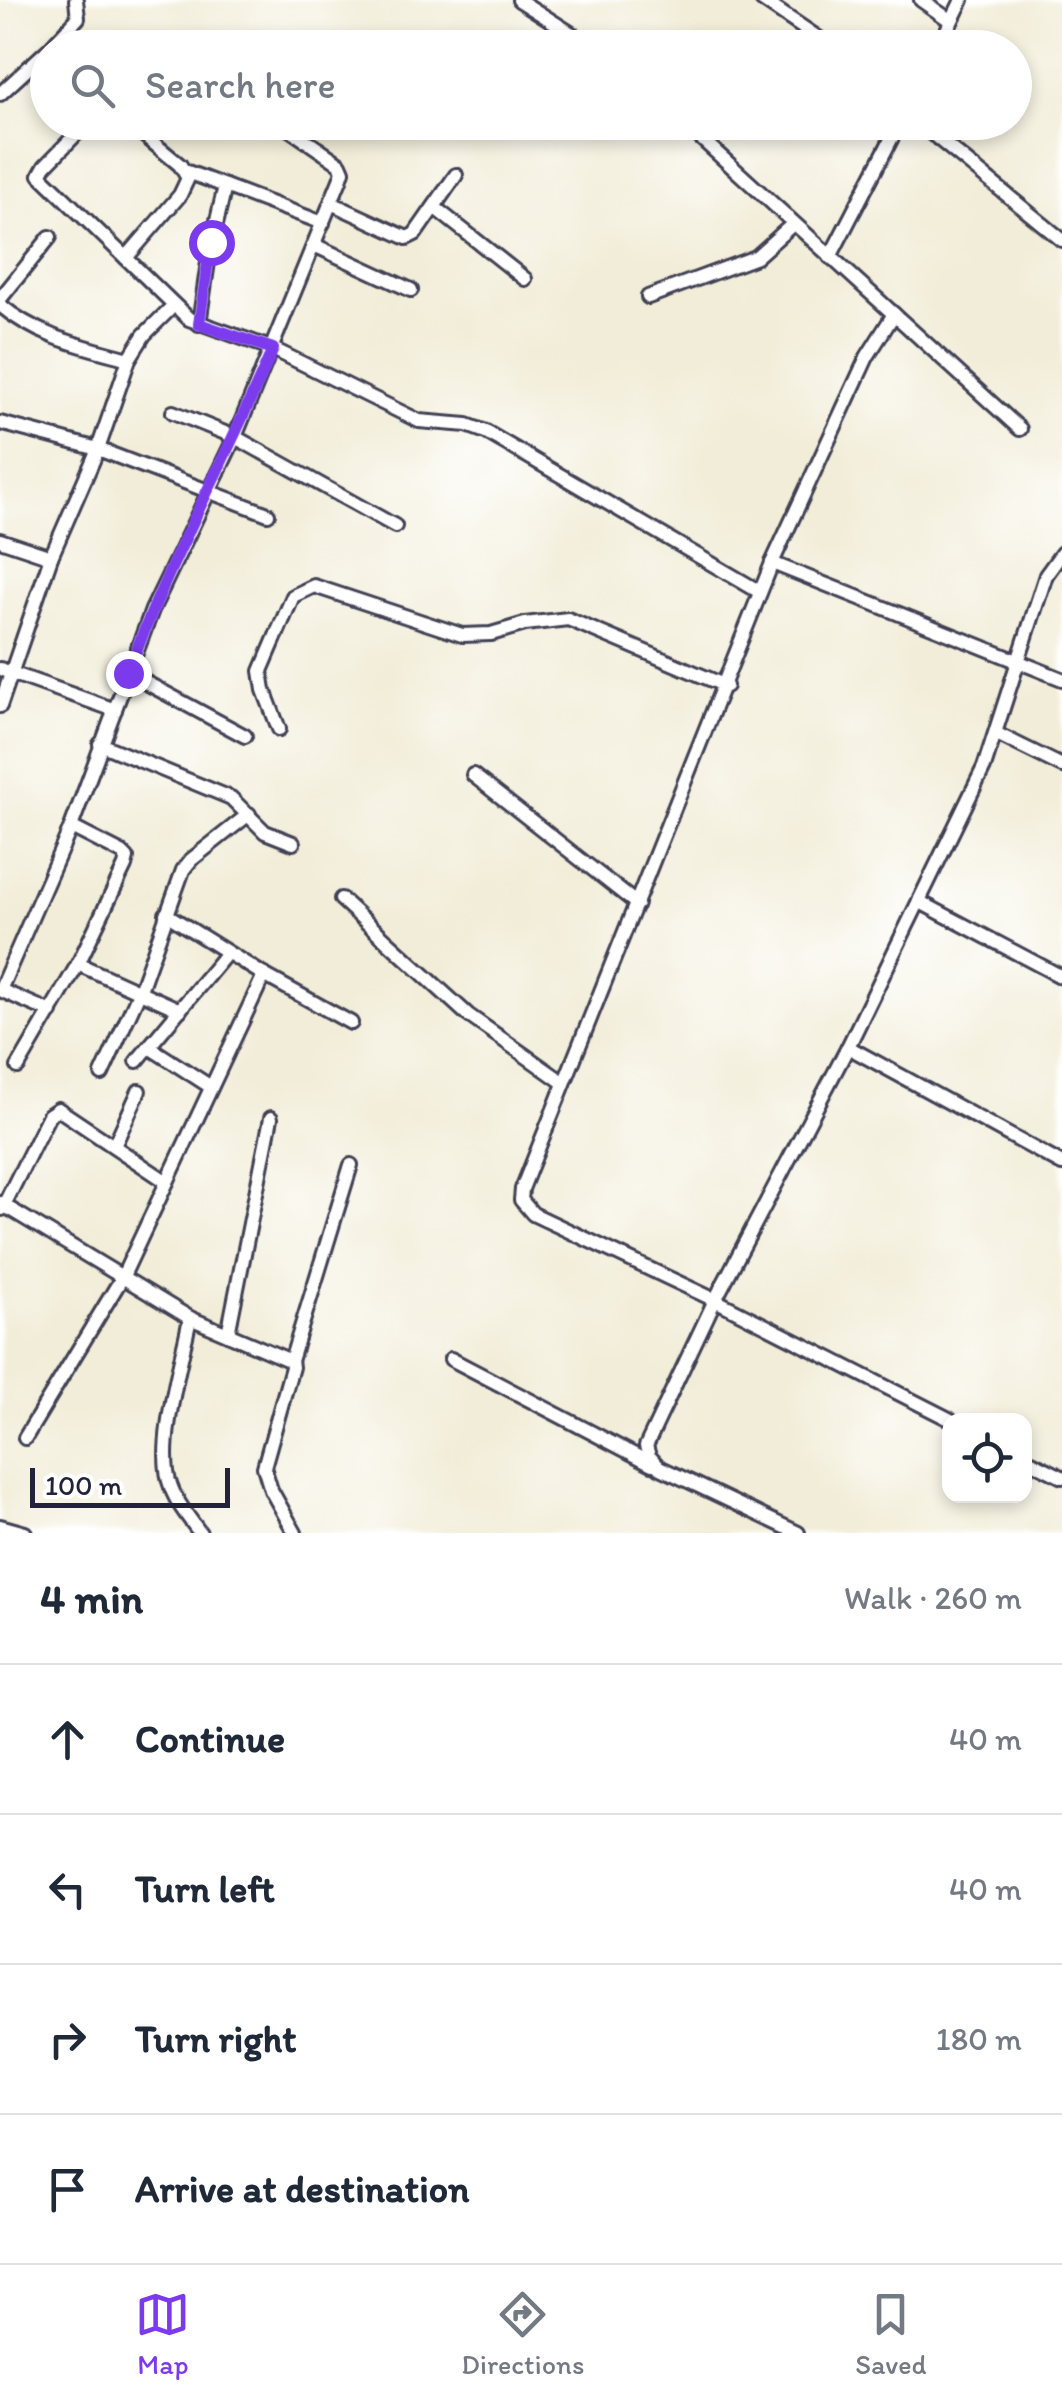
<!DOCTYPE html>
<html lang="en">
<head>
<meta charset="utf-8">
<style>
  :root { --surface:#fff; --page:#f2f2f3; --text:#1f2937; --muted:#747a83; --line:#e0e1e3; --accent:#7c3aed }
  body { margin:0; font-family:Itim,sans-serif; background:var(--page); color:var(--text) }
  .controls { position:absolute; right:30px; bottom:30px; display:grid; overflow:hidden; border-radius:20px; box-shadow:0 5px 15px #0003 }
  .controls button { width:90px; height:90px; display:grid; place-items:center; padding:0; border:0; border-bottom:2px solid var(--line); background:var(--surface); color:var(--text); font:50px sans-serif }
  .scale { position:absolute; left:30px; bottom:25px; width:200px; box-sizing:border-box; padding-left:10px; border:5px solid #22223b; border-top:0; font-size:28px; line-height:35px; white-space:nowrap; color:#22223b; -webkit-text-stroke:8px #fff; paint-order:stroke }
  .stop { position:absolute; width:30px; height:30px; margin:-22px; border:8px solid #7c3aed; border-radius:50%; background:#fff }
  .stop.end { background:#7c3aed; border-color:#fff; box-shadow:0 2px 10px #0008 }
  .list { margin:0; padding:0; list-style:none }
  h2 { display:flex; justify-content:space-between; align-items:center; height:130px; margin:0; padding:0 40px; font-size:42px }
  h2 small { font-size:32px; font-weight:400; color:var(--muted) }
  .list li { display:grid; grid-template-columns:65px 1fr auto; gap:30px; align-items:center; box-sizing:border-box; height:150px; padding:0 40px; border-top:2px solid var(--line) }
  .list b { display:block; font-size:38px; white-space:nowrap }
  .list em { font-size:32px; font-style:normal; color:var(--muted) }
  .icon { flex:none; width:55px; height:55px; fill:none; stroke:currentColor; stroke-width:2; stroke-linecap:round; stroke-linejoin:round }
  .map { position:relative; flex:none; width:1062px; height:1533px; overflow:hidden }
  .search { position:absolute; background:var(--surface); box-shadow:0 5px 15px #0003; left:30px; right:30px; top:30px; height:110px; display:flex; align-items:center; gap:25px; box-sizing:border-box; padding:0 35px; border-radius:55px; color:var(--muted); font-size:38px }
  .sheet { height:730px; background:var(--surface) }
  nav { display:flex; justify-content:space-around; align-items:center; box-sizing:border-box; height:140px; border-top:2px solid var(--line); background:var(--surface); font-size:28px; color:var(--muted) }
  nav a { display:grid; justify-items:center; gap:5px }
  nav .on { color:var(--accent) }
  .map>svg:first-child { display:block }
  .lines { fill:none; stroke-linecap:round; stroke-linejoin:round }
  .minor-casing { stroke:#414053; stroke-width:18 }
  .minor { stroke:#fff; stroke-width:12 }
  .route { stroke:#7c3aed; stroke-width:12 }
</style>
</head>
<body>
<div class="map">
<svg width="1062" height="1533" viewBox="0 0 1062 1533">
  <rect width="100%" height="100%" fill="#fff"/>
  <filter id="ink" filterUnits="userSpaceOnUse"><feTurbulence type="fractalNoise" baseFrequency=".01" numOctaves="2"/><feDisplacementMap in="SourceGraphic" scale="20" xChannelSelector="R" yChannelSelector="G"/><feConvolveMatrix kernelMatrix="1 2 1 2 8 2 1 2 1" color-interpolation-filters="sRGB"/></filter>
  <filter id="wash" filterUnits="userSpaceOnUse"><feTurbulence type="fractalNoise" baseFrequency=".0048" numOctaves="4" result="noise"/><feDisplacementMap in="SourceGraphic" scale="40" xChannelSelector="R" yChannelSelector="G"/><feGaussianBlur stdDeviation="2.25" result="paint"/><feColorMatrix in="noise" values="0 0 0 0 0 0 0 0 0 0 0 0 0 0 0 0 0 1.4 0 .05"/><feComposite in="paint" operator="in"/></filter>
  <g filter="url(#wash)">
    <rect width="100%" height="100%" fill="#f2edd8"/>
  </g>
  <g filter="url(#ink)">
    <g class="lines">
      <g class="minor-casing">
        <g id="minor">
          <polyline points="519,0 594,48"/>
          <polyline points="762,0 833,48"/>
          <polyline points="921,0 951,21"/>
          <polyline points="50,48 78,18 76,0"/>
          <polyline points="938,48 962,0"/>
          <polyline points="0,94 48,50"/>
          <polyline points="88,122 45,166 40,175 126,258"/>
          <polyline points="128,122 180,165 188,178 180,195 126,258 189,319 273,349 419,421 467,425 486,432 760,592"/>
          <polyline points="683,122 1020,429"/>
          <polyline points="918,122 1062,240"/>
          <polyline points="185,171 323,223"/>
          <polyline points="331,203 407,238 415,234 456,175"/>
          <polyline points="434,207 525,279"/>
          <polyline points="314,245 411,290"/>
          <polyline points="830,257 900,122"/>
          <polyline points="648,297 756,257 793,224"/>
          <polyline points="0,299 50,237"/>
          <path d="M0 305C38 337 82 346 129 359"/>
          <polyline points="894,314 867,357 772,563 522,1189 521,1200 533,1214 715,1300 951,1420"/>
          <polyline points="199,324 209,255 225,186"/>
          <polyline points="173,412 235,437 395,526"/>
          <polyline points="0,423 98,449 268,514"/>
          <polyline points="0,540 51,557"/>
          <polyline points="772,563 1062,679"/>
          <polyline points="0,669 115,710"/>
          <polyline points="128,673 245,736"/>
          <polyline points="0,706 51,557 98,449 129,359 144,335 173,306"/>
          <polyline points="279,729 264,690 261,671 293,596 314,586 462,635 491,634 525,624 568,619 726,686"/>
          <polyline points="997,734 1062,766"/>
          <polyline points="100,744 231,798 265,832 293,843"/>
          <polyline points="473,775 637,904"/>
          <polyline points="341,899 468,1015 564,1083"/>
          <polyline points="920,902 1062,977"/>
          <polyline points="166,914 264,975 351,1023"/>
          <polyline points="78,964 180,1010"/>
          <polyline points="0,990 71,827 152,610 235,437 340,180 343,171 340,164 279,122"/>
          <polyline points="0,990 51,1012"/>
          <polyline points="149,1047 211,1087"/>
          <polyline points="848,1047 1062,1164"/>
          <polyline points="137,1061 227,953"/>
          <polyline points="18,1067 78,964 125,866 127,858 122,853 71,827"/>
          <polyline points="102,1074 139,993 183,870 191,860 249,814"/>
          <polyline points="114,1146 139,1091"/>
          <polyline points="0,1203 190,1318 291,1361 292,1367 264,1467 271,1490 295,1533"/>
          <polyline points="2,1209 49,1115 58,1109 167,1182"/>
          <path d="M190 1318C182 1360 155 1449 171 1487 177 1504 190 1519 200 1533"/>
          <polyline points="228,1334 271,1118"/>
          <polyline points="451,1359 652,1464"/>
          <polyline points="291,1361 351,1165"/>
          <polyline points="25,1438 123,1276 264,975"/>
          <polyline points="1024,1458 1062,1477"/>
          <polyline points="0,1526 25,1533"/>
          <polyline points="798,1533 659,1467 649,1456 646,1446 715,1300 848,1047 984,767 1046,575 1062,553"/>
        </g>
      </g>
      <use href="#minor" class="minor"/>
    </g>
  </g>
  <g class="lines" filter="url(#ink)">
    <path class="route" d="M128 673C168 562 227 458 273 349L199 324 211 242"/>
  </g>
</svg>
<div class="controls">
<button><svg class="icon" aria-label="locate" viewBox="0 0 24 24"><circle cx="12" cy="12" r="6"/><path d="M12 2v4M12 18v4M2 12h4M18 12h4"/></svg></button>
</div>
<div class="scale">100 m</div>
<div class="stop" style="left:211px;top:242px"></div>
<div class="stop end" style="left:128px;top:673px"></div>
<div class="search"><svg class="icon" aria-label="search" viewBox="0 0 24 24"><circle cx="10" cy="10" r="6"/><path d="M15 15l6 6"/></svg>Search here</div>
</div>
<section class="sheet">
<h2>4 min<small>Walk · 260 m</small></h2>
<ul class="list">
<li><svg class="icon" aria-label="ahead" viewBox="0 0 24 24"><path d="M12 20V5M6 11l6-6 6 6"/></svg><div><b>Continue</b></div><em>40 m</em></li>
<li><svg class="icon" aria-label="left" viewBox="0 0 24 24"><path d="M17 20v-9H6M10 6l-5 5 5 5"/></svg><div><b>Turn left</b></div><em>40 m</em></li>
<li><svg class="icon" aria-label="right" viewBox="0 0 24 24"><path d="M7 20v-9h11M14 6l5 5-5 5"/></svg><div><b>Turn right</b></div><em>180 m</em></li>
<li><svg class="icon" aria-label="arrive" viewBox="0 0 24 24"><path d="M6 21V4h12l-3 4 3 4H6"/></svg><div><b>Arrive at destination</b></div></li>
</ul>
</section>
<nav>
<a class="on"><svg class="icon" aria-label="map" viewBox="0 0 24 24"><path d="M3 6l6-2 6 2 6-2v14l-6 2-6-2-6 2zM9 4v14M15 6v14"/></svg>Map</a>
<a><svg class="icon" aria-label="directions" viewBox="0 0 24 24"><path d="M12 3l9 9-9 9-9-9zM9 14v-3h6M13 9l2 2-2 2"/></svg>Directions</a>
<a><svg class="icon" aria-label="saved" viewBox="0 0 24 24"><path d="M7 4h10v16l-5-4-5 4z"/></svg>Saved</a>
</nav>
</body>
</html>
